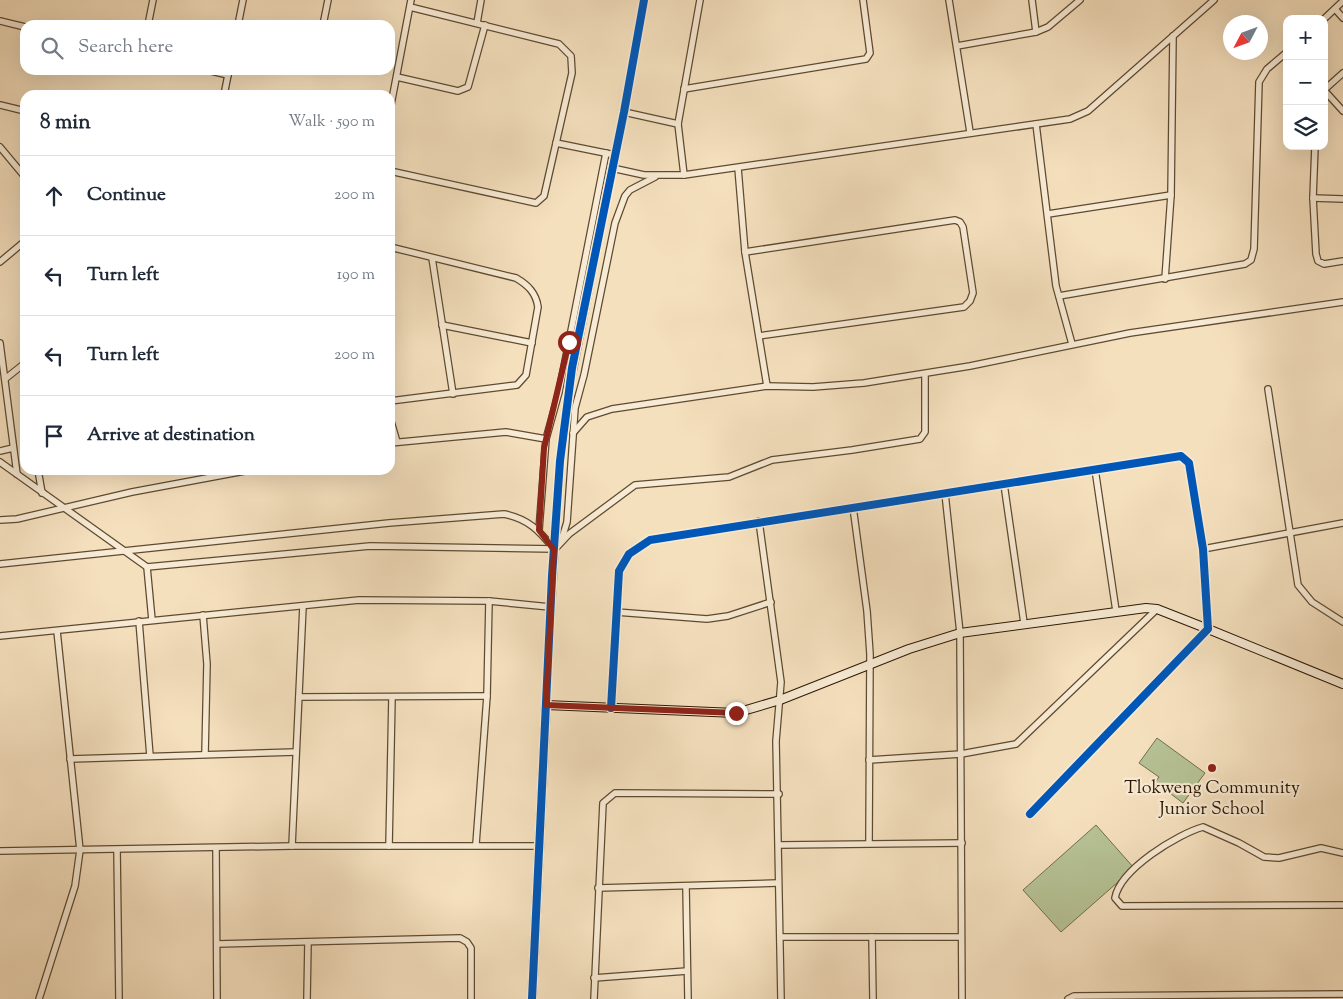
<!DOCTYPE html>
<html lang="en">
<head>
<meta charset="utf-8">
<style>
  :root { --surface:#fff; --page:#f2f2f3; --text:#1f2937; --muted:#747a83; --line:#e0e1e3 }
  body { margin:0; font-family:"Sorts Mill Goudy",serif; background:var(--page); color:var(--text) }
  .controls { position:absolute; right:15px; top:15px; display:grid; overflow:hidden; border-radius:10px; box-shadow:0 5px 20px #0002 }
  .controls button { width:45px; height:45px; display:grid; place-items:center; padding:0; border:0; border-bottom:1px solid var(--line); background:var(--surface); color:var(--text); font:25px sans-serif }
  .compass { position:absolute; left:1223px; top:15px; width:45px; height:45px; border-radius:50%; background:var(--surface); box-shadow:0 5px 20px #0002; rotate:229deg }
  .stop { position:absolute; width:15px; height:15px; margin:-11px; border:4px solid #8f2418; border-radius:50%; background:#fff }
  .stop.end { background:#8f2418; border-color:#fff; box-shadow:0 1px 5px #0008 }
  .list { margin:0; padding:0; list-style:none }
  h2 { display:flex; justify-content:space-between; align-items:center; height:65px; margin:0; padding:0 20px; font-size:21px }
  h2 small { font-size:16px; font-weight:400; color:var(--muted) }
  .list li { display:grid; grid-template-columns:32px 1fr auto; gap:15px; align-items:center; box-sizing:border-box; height:80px; padding:0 20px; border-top:1px solid var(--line) }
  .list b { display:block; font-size:19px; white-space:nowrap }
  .list em { font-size:16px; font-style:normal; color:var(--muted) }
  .icon { flex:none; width:28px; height:28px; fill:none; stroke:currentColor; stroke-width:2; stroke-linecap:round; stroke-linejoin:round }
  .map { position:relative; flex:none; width:1343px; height:999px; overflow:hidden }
  .search { position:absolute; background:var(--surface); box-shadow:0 5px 20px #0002; left:20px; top:20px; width:375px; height:55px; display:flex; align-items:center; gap:12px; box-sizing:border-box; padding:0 18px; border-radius:15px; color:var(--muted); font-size:19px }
  .panel { position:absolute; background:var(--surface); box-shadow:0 5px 20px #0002; left:20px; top:90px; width:375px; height:385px; border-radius:15px }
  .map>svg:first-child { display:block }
  .green { fill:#b6c396; stroke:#716e4b }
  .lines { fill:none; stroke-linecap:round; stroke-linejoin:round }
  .street-casing { stroke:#5e4a30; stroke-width:8 }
  .secondary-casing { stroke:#2c1800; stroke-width:10 }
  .street { stroke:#f8ebd5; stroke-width:5.5 }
  .secondary { stroke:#f8ebd5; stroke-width:8 }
  .cycleway-casing { stroke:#f8ebd5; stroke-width:11 }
  .cycleway { stroke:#0057b8; stroke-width:8 }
  .route { stroke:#8f2418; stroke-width:6 }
  .poi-dot { fill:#8f2418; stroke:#f8ebd5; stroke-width:2 }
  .labels { text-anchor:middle; stroke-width:4.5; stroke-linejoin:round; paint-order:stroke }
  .poi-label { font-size:18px; fill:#2c1800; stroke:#f8ebd5 }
</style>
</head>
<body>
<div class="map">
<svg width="1343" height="999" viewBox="0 0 1343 999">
  <rect width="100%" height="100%" fill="#f5e0be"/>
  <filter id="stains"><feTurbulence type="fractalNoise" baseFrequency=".004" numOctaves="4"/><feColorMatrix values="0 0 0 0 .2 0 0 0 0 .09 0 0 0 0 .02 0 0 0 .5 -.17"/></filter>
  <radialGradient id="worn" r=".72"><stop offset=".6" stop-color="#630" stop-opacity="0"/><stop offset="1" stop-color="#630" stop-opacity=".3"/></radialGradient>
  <g class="green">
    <polygon points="1157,738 1205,773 1183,803 1155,782 1159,777 1139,763"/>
    <polygon points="1096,825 1134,868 1061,932 1023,890"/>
  </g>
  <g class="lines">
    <g class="street-casing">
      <g id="street">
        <polyline points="949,0 970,132"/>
        <polyline points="1032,0 1036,32"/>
        <polyline points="1335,9 1343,18"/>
        <polyline points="1324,19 1343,1"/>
        <polyline points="0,21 25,27"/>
        <polyline points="477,23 481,0"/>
        <polyline points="148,25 153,0"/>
        <polyline points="238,25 243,0"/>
        <polyline points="323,25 328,0"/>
        <polyline points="957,46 1036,32 1048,27 1080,0"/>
        <polyline points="207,70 228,75"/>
        <polyline points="1343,73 1324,90 1343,111"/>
        <polyline points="397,77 458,91 468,87 485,25"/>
        <polyline points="684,89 866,59 870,53 863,0"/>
        <polyline points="224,95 229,70"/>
        <polyline points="0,105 25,111"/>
        <polyline points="390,110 411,0"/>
        <polyline points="624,112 678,124"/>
        <polyline points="1036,124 1056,286 1072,344"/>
        <polyline points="556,143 615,155"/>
        <polyline points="1315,146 1313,198 1316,254 1318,261 1324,264 1343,261"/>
        <polyline points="0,147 25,177"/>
        <polyline points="612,168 644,175 684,175 1070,119 1088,111 1214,0"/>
        <polyline points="738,168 745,252 767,386"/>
        <polyline points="390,171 536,203 544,196 572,73 571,56 559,44 410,7"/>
        <polyline points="684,175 678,124 700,0"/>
        <polyline points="1313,198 1343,199"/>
        <polyline points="1048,214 1171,195"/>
        <path d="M390 247 516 278C528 285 536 293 538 307L526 375 517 385 390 401"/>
        <polyline points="745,252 955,220 960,222 963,227 973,293 970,301 964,307 759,336"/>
        <polyline points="432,258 453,394"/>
        <polyline points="0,262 25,241"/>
        <polyline points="1165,279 1171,195 1173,36"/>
        <polyline points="1059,296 1245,264 1251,260 1254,249 1259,82 1267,69 1287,52"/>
        <polyline points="442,325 532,343"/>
        <polyline points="0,343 17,474"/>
        <polyline points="5,379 25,363"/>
        <polyline points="1268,389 1298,585 1312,602 1343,622"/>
        <polyline points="390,418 397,442"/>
        <polyline points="573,433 587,417 612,409 767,386 813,387 864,383 970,366 1130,333 1343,302"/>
        <polyline points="546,439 559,392 606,153"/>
        <polyline points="390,443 506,432 546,439 539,530"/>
        <polyline points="0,451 13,448"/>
        <polyline points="0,462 147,567 152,620"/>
        <polyline points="1095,469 1116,611"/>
        <polyline points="38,470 42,493"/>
        <polyline points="1004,484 1024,623"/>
        <polyline points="945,493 960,633 962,999"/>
        <polyline points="853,507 867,611 870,654 869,843"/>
        <polyline points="0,520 17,519 132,492 250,470"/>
        <polyline points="759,521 781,682 776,741 781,999"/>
        <polyline points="559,540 563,535 567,522 575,408 584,375 615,223 625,196 630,190 655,177"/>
        <polyline points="1203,549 1343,523"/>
        <path d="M0 564 389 523 504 514C528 519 539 530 554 549"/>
        <polyline points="147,567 370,546 555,549 569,534 635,485 729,477 772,460 852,450 920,439 925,432 925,374"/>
        <polyline points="616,612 707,619 728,616 771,602"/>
        <polyline points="203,615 207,664 205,754"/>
        <polyline points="139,621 150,756"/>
        <polyline points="0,636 359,600 489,601 550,607"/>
        <polyline points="299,697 487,696"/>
        <polyline points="546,705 560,461 566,407 624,112 644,0"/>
        <polyline points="611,708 619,571 629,554 650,540 1181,456 1189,463 1203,549 1208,629 1030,814"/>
        <polyline points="70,759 296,752"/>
        <polyline points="869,760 961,754 1016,744 1157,609"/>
        <polyline points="476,844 487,696 489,601"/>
        <polyline points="780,845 962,843"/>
        <polyline points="292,846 303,606"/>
        <polyline points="389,846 392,697"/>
        <polyline points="216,848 217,999"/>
        <polyline points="117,850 119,999"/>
        <polyline points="0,851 292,846 540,846"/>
        <path d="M1343 853 1321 848 1279 858 1264 857 1239 843 1203 827C1178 834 1120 869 1115 898L1122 906 1343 905"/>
        <polyline points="686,887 688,999"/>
        <polyline points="598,888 778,883"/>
        <polyline points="780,937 961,937"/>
        <polyline points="872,937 873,999"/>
        <polyline points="217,944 460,938 467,942 471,948 471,999"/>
        <polyline points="594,978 687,971"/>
        <polyline points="39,999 75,886 80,850 57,631"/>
        <polyline points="307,999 308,942"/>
        <polyline points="594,999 603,803 615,793 779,794"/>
        <polyline points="1068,999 1074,996 1343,994"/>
      </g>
    </g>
    <g class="secondary-casing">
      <polyline id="secondary" points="532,999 546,705 736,713 780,700 909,649 960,633 1146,608 1157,609 1208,629 1343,684"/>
    </g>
    <use href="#street" class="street"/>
    <use href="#secondary" class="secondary"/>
    <g class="cycleway-casing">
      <g id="cycleway">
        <polyline points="611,708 619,571 629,554 650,540 1181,456 1189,463 1203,549 1208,629 1030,814"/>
        <polyline points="532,999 552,576 560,461 572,368 624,112 644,0"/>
      </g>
    </g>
    <use href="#cycleway" class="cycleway"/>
  </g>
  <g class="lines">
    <polyline class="route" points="569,342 544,448 539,530 554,550 546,705 736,713"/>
  </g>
  <circle class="poi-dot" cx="1212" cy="768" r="5"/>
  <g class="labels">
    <g class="poi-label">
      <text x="1212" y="793">Tlokweng Community<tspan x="1212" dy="21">Junior School</tspan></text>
    </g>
  </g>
  <rect width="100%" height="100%" filter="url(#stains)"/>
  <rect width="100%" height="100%" fill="url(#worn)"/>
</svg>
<div class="controls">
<button>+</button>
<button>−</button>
<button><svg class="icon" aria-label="layers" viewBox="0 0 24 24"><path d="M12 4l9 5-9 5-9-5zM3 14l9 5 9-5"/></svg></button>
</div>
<svg class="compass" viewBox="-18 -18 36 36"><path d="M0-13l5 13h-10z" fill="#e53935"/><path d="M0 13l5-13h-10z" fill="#747a83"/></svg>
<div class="stop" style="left:569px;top:342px"></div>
<div class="stop end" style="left:736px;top:713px"></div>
<div class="search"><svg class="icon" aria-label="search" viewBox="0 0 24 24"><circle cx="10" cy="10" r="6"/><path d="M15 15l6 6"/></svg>Search here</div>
<section class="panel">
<h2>8 min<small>Walk · 590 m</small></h2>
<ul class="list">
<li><svg class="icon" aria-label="ahead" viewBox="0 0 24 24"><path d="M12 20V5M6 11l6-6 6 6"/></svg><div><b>Continue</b></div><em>200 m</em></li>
<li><svg class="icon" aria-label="left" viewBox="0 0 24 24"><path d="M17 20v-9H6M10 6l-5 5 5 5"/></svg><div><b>Turn left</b></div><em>190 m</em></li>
<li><svg class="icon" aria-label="left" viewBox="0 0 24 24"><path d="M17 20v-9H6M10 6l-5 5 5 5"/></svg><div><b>Turn left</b></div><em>200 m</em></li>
<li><svg class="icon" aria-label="arrive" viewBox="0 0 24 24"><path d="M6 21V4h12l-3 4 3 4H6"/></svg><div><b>Arrive at destination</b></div></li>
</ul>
</section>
</div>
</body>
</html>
